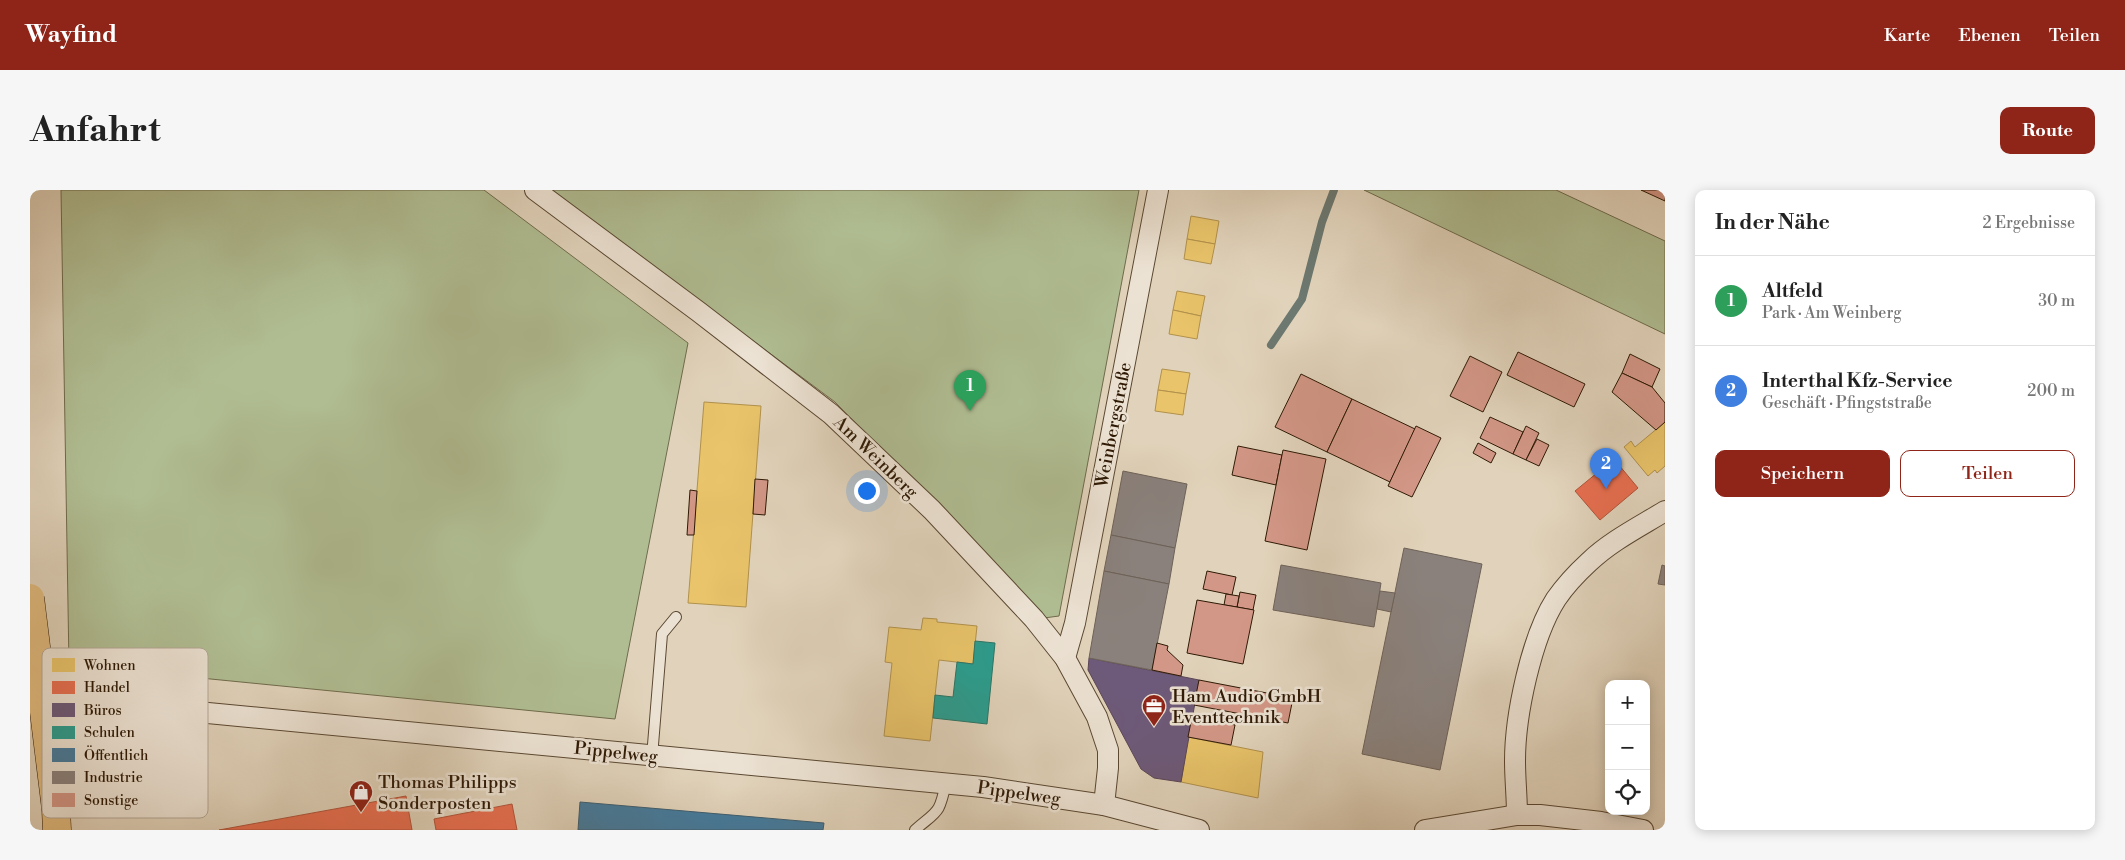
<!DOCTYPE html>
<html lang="de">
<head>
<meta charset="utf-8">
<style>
  :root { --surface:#fff; --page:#f6f6f6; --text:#222; --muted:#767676; --line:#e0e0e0; --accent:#8f2418 }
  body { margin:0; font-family:"Libre Bodoni",serif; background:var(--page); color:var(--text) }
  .controls { position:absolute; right:15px; bottom:15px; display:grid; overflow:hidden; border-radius:10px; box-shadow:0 2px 12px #0003 }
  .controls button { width:45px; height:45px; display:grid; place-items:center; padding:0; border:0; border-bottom:1px solid var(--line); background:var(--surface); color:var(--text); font:25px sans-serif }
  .you { position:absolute; left:836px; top:300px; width:18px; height:18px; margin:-12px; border:4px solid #fff; border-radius:50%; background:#1a73e8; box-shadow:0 0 0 8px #1a73e833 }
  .badge { display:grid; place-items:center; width:32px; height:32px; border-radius:50%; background:var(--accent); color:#fff; font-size:16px; font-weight:700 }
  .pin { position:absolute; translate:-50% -41px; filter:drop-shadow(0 1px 2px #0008) }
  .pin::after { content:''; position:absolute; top:26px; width:18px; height:15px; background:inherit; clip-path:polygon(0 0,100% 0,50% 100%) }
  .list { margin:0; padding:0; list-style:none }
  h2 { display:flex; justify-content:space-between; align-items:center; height:65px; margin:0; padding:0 20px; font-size:21px }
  h2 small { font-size:16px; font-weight:400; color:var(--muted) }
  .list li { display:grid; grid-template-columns:32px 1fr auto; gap:15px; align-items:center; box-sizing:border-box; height:90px; padding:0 20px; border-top:1px solid var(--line) }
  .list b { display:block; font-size:19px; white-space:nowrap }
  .list p { margin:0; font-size:16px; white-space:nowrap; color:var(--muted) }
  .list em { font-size:16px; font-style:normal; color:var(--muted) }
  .actions { display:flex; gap:10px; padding:15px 20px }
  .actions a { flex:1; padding:11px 0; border:1px solid var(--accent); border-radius:10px; text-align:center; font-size:18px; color:var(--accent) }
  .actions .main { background:var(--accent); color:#fff }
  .icon { flex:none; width:28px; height:28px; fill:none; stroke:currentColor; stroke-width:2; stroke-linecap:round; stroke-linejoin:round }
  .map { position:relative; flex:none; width:1635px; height:640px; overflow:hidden; border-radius:10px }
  header { display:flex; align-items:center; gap:30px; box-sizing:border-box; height:70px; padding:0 25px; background:var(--accent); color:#fff }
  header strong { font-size:24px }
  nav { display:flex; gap:28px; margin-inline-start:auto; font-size:18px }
  .intro { display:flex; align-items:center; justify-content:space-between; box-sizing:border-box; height:120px; padding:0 30px }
  h1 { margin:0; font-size:35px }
  .button { padding:12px 22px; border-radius:10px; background:var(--accent); color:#fff; font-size:18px; font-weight:700 }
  main { display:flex; gap:30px; padding:0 30px }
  aside { flex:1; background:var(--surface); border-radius:10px; box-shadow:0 2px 12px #0003 }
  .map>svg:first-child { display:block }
  .green { fill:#b0bd92; stroke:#6f6b4c }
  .homes { fill:#e9c46a; stroke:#b1914c }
  .shops { fill:#e76f51; stroke:#b0553a }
  .offices { fill:#6d597a; stroke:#5a4657 }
  .schools { fill:#2a9d8f; stroke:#2b7566 }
  .public { fill:#457b9d; stroke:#3e5e6f }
  .industry { fill:#8a817c; stroke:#6e6258 }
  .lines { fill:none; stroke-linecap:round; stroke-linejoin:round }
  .stream { stroke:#6c7870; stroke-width:8 }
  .building { fill:#d39787; stroke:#2e1905 }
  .service-casing { stroke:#5b4832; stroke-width:12 }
  .minor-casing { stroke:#5b4832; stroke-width:22 }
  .motorway-casing { stroke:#2e1905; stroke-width:29 }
  .service { stroke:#ece2d3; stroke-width:10 }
  .minor { stroke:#ece2d3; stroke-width:20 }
  .motorway { stroke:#e0ba7e; stroke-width:28 }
  .motorway-bridge-casing { stroke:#2e1905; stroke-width:29; stroke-linecap:butt }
  .motorway-bridge { stroke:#e0ba7e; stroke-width:28 }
  .labels { text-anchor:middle; stroke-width:5; stroke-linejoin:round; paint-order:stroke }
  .street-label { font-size:18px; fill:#2e1905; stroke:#ece2d3 }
  .poi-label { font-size:18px; fill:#2e1905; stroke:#ece2d3; text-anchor:start }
  .key { fill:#ece2d3; stroke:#b3a695; stroke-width:1 }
  .key-label { font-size:14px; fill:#2e1905 }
</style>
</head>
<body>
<header>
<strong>Wayfind</strong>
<nav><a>Karte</a><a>Ebenen</a><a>Teilen</a></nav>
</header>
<div class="intro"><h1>Anfahrt</h1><a class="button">Route</a></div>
<main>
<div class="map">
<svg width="1635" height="640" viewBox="0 0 1635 640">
  <rect width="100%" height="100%" fill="#e1d3bb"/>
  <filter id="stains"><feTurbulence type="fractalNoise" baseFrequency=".004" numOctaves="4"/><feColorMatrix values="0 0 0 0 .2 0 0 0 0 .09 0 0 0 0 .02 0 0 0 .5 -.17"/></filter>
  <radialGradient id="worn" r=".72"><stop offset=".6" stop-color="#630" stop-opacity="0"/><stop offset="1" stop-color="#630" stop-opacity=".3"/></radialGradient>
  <g class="green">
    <polygon points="31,0 454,0 658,153 585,529 39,475"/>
    <polygon points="521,0 1109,0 1029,426 1014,428 805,212"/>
    <polygon points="1334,0 1526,0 1635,51 1635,144"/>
  </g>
  <g class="homes">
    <polygon points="1161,26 1189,31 1185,54 1157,49"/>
    <polygon points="1157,49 1185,54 1181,74 1154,69"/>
    <polygon points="1147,101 1175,106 1171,126 1143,120"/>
    <polygon points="1143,120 1171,126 1167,149 1139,144"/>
    <polygon points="1132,179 1160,183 1156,204 1128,200"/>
    <polygon points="1128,200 1156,204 1153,225 1125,221"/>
    <polygon points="674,212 731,216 716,417 658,413"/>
    <polygon points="1635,232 1635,276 1627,283 1625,280 1618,286 1594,257 1601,251 1605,257"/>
    <polygon points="893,428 907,429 907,432 947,436 943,474 909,470 900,551 854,546 862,473 855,472 859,437 891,440"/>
    <polygon points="1158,547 1233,562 1228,608 1151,592"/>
  </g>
  <g class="shops">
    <polygon points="1584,269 1608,298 1570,330 1545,301"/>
    <polygon points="376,606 382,640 189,640"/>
    <polygon points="482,614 487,640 406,640 404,629"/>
  </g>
  <polygon class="offices" points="1059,468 1169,490 1151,592 1124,588 1111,579 1058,480"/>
  <polygon class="schools" points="945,451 965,453 957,534 903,528 905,505 923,507 927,472 943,474"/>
  <polygon class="public" points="550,612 794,633 793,640 548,640"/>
  <g class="industry">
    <polygon points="1093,281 1157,294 1145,358 1081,345"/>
    <polygon points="1081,345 1145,358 1139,394 1074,381"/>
    <polygon points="1374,358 1452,374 1410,580 1332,564"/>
    <polygon points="1251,375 1351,393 1344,437 1243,420"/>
    <polygon points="1632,375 1635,376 1635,395 1628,394"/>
    <polygon points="1074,381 1139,394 1122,480 1059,468"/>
    <polygon points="1350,401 1365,403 1361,422 1347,419"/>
  </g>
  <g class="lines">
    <polyline class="stream" points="1241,155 1272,109 1292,32 1304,0"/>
  </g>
  <g class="building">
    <polygon points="1611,0 1635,0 1635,11"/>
    <polygon points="1488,162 1555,194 1544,217 1477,185"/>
    <polygon points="1600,164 1630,179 1622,197 1592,183"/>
    <polygon points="1440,166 1472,182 1453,222 1420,206"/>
    <polygon points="1592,183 1622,197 1635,213 1635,232 1626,240 1582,202"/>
    <polygon points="1271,184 1322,209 1297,262 1245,237"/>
    <polygon points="1322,209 1385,239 1360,292 1297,262"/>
    <polygon points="1460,227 1493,242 1483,264 1450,248"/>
    <polygon points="1386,236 1411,248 1382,307 1358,296"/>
    <polygon points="1496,236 1509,243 1496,270 1483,264"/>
    <polygon points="1507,249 1519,255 1509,276 1496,270"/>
    <polygon points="1448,253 1466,263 1461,273 1443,263"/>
    <polygon points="1208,256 1252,265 1246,295 1202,285"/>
    <polygon points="1253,260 1296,269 1277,360 1235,351"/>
    <polygon points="725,289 738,290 735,325 723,324"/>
    <polygon points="660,300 667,301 664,345 657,345"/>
    <polygon points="1177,381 1206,387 1202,405 1173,399"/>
    <polygon points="1210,402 1226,405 1223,420 1207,417"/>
    <polygon points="1196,404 1209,406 1207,417 1194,415"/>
    <polygon points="1167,410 1224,420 1213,474 1157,463"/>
    <polygon points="1127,453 1138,456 1137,460 1153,475 1151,486 1122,480"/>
    <polygon points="1169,490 1263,508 1258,533 1164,515"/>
    <polygon points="1162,527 1205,535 1201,555 1158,547"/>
  </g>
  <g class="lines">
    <g class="service-casing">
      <g id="service">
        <polyline points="622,567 632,444 646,427"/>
        <path d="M885 640C908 620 909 625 916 593"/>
      </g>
    </g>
    <g class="minor-casing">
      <g id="minor">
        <polyline points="505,0 669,122 801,224 902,320 1004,429 1035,468 1067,527 1078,560 1078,578 1074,615"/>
        <polyline points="1035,468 1045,433 1128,0"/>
        <polyline points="0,506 953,597 1074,615 1169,640"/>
        <path d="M1487 625C1487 607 1485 589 1485 571 1485 526 1501 448 1526 409 1535 396 1547 383 1559 372 1581 351 1609 337 1635 321"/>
        <polyline points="1395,640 1487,625 1510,625 1571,632 1613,640"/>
      </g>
    </g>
    <g class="motorway-casing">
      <polyline id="motorway" points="26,619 27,640"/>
    </g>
    <use href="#service" class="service"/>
    <use href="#minor" class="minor"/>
    <use href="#motorway" class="motorway"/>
    <g class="motorway-bridge-casing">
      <polyline id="motorway-bridge" points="0,408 26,619"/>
    </g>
    <use href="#motorway-bridge" class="motorway-bridge"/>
  </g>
  <defs>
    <g id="office-pin" transform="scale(1.25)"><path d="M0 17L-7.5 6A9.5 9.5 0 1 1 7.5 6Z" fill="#8f2418" stroke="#ece2d3"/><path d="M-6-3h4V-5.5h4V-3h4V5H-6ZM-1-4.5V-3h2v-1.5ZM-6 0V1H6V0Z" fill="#fff"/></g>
    <g id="shop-pin" transform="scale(1.25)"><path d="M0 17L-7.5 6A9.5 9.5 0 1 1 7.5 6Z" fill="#8f2418" stroke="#ece2d3"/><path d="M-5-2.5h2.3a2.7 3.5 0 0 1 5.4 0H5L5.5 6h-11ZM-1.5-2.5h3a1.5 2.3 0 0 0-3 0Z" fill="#fff"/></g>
  </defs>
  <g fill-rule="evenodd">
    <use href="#office-pin" x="1124" y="516"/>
    <use href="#shop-pin" x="331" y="602"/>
  </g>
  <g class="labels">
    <g class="street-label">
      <text transform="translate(1083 235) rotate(-79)" y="6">Weinbergstraße</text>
      <text transform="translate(846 267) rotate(44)" y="6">Am Weinberg</text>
      <text transform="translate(586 562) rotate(6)" y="6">Pippelweg</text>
      <text transform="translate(989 603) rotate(8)" y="6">Pippelweg</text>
    </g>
    <g class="poi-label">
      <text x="1142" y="512">Ham Audio GmbH<tspan x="1142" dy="21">Eventtechnik</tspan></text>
      <text x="348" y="598">Thomas Philipps<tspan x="348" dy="21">Sonderposten</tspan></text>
    </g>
  </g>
  <rect x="12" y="458" width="166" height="170" rx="8" class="key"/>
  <rect x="22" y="468" width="23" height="14" fill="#e9c46a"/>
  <rect x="22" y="491" width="23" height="13" fill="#e76f51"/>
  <rect x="22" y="513" width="23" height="14" fill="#6d597a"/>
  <rect x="22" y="536" width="23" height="13" fill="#2a9d8f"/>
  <rect x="22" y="558" width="23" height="14" fill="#457b9d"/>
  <rect x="22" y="581" width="23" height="13" fill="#8a817c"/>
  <rect x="22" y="603" width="23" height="14" fill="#d39787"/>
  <g class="key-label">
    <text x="54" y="480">Wohnen</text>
    <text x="54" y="502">Handel</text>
    <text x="54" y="525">Büros</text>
    <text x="54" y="547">Schulen</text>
    <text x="54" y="570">Öffentlich</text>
    <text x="54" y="592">Industrie</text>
    <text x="54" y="615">Sonstige</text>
  </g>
  <rect width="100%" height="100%" filter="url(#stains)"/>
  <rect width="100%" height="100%" fill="url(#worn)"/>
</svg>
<div class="controls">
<button>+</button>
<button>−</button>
<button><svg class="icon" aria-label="locate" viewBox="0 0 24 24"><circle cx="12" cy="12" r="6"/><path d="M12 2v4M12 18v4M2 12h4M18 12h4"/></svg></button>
</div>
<div class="you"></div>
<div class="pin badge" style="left:940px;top:221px;background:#2e9e5b">1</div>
<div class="pin badge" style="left:1576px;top:299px;background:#3f7fe0">2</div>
</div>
<aside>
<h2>In der Nähe<small>2 Ergebnisse</small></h2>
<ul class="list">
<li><span class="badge" style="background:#2e9e5b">1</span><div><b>Altfeld</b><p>Park · Am Weinberg</p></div><em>30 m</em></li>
<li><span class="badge" style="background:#3f7fe0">2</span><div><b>Interthal Kfz-Service</b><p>Geschäft · Pfingststraße</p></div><em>200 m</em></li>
</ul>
<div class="actions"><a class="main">Speichern</a><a>Teilen</a></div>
</aside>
</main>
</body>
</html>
